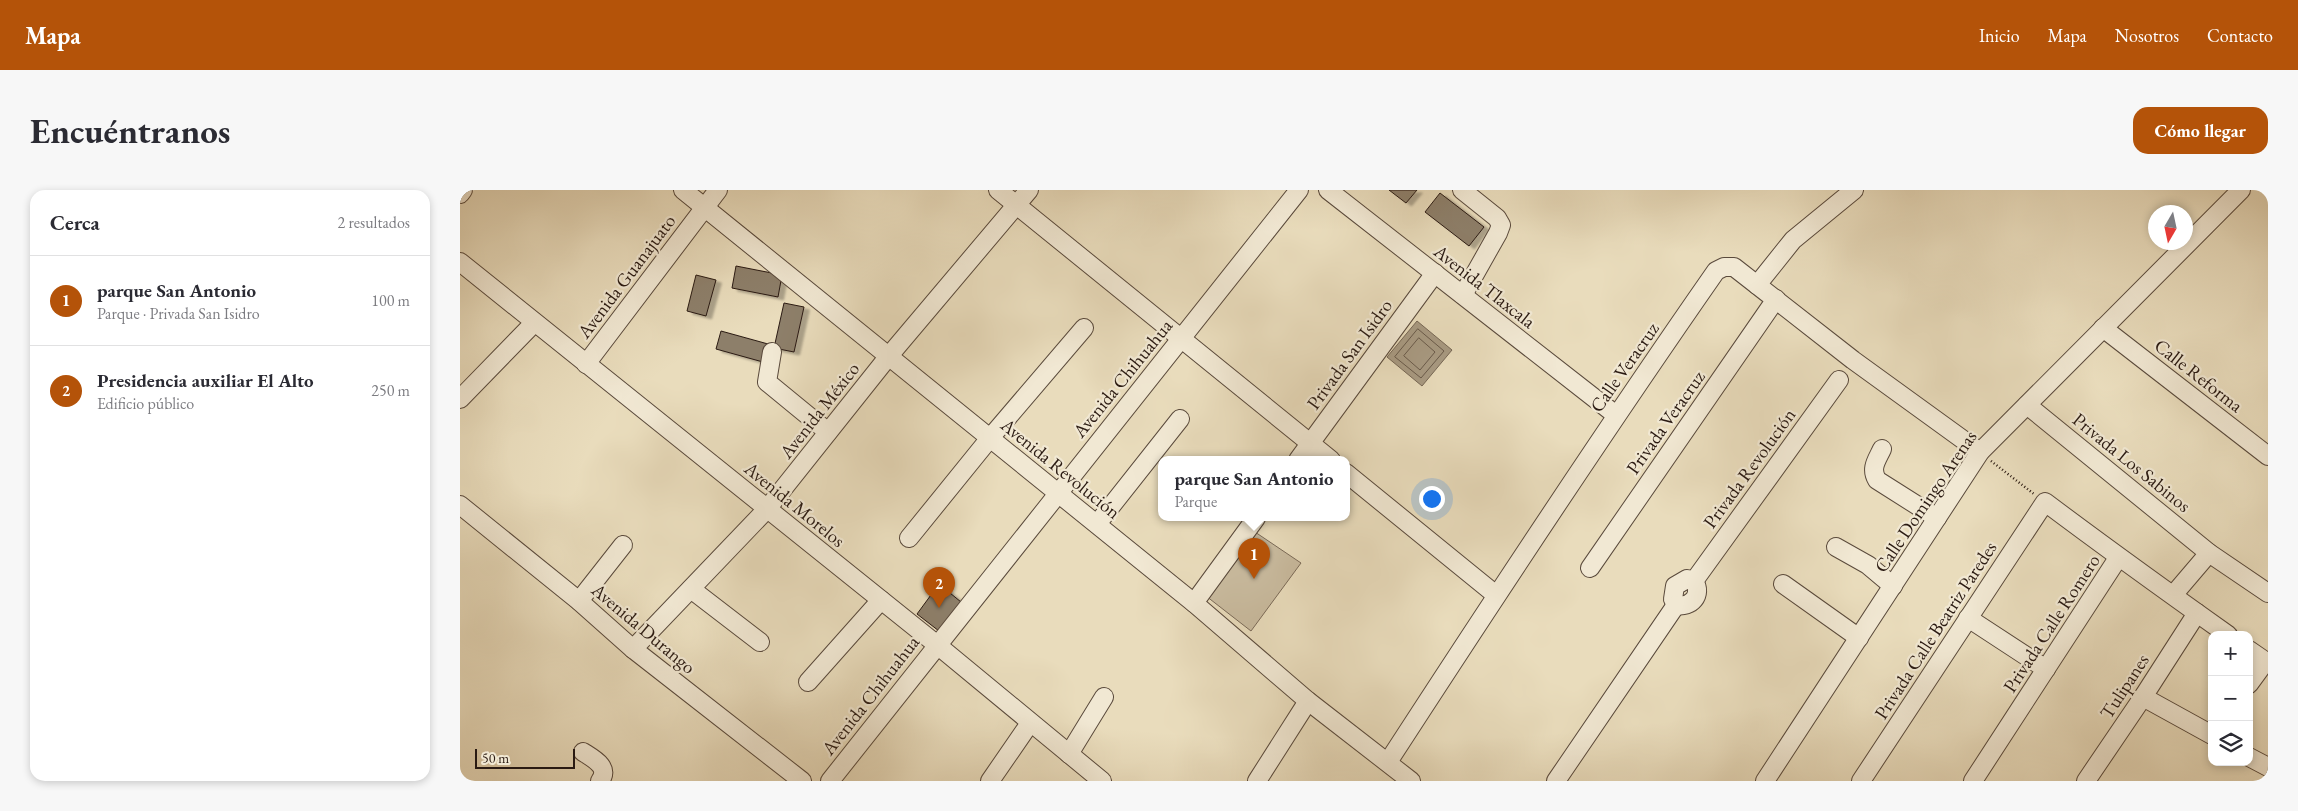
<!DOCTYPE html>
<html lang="es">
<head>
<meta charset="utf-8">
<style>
  :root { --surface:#fff; --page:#f7f7f7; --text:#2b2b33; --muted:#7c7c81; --line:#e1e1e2; --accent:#b45309 }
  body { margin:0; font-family:"EB Garamond",serif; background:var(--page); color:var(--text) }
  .controls { position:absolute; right:15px; bottom:15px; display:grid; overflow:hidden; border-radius:10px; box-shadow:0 2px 8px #0003 }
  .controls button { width:45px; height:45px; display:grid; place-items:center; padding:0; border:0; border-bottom:1px solid var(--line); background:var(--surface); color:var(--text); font:25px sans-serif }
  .compass { position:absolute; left:1688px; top:15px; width:45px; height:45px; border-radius:50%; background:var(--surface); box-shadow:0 2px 8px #0003; rotate:189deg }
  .scale { position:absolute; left:15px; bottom:12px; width:100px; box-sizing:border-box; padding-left:5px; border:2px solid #2a1a12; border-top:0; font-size:14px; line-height:18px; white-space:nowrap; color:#2a1a12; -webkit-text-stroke:4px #f1e8d3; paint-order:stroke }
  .you { position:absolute; left:971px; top:308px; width:18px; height:18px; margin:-12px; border:4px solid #fff; border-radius:50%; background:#1a73e8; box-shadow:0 0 0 8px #1a73e833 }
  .badge { display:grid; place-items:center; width:32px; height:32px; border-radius:50%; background:var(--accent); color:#fff; font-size:16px; font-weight:700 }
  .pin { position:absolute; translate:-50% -41px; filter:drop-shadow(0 1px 2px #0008) }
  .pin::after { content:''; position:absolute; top:26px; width:18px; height:15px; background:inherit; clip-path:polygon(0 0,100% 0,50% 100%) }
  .popup { position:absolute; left:698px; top:266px; width:192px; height:65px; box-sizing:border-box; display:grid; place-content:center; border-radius:10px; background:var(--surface); filter:drop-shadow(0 1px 4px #0005); font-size:16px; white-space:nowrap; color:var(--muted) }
  .popup b { font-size:19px; color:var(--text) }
  .popup::after { content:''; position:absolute; left:50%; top:100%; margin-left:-10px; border:10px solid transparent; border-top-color:var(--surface) }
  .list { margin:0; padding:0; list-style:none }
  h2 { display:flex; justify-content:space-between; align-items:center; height:65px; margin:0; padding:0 20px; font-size:21px }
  h2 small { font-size:16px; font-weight:400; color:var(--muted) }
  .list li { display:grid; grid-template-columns:32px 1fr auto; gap:15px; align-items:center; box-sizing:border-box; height:90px; padding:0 20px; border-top:1px solid var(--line) }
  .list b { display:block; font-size:19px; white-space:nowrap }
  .list p { margin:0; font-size:16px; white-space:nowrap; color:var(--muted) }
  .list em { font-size:16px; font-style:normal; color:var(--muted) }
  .icon { flex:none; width:28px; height:28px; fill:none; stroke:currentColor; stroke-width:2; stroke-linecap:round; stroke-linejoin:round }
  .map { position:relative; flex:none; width:1808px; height:591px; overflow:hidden; border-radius:15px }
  header { display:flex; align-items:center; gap:30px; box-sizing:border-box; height:70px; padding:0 25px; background:var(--accent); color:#fff }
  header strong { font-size:24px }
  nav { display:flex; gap:28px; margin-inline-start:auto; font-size:18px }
  .intro { display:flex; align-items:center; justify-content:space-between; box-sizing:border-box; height:120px; padding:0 30px }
  h1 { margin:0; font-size:35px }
  .button { padding:12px 22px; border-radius:15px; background:var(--accent); color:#fff; font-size:18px; font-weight:700 }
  main { display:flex; gap:30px; padding:0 30px }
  aside { flex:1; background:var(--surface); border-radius:15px; box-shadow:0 2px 8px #0003 }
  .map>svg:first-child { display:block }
  .green { fill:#c9bb9f; stroke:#7a6a58 }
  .water { fill:#a89a82; stroke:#766755 }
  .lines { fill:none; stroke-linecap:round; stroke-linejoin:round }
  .shore { stroke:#695a4a; stroke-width:1 }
  .building { fill:#8d7f6a; stroke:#2a1a12; filter:url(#shadow) }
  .minor-casing { stroke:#5a4a3c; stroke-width:20 }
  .path { stroke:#2a1a12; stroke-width:2.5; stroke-dasharray:1 2.5; stroke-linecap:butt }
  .minor { stroke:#f1e8d3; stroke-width:18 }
  .labels { text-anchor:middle; stroke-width:4.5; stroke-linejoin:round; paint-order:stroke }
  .street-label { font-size:19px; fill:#2a1a12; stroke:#f1e8d3 }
</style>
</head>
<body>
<header>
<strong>Mapa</strong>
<nav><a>Inicio</a><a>Mapa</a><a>Nosotros</a><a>Contacto</a></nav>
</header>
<div class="intro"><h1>Encuéntranos</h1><a class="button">Cómo llegar</a></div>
<main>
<aside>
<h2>Cerca<small>2 resultados</small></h2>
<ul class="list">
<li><span class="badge">1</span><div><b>parque San Antonio</b><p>Parque · Privada San Isidro</p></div><em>100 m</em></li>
<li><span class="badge">2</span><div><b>Presidencia auxiliar El Alto</b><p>Edificio público</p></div><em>250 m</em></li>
</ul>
</aside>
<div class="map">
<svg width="1808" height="591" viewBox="0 0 1808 591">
  <defs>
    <filter id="shadow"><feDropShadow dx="5.5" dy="3" stdDeviation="1" flood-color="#0004"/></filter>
  </defs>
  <rect width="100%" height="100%" fill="#e9dcbc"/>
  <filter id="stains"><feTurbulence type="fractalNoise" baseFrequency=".004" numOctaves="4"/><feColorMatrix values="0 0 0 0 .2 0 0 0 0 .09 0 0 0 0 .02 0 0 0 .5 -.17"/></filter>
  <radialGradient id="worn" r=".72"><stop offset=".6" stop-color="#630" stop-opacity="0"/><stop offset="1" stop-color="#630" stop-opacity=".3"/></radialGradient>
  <polygon class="green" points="795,342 841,373 791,441 746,406"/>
  <polygon class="water" points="957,131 992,160 962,196 927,167"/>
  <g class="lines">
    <g class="shore">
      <polygon points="958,139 984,161 961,188 935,167"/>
      <polygon points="959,148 975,162 960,180 944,166"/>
    </g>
  </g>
  <g class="building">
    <polygon points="929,0 957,0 946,13"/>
    <polygon points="980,3 1024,37 1009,56 965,22"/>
    <polygon points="276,76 322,85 318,107 272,98"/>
    <polygon points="236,85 256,90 246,126 227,121"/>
    <polygon points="324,113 344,117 334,162 314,158"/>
    <polygon points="261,141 308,154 303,172 256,159"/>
    <polygon points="479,394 501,412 479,441 457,424"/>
  </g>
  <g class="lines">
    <g class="minor-casing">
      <g id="minor">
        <polyline points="223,0 734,413 848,511 951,591"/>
        <polyline points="538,0 871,270"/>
        <polyline points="868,0 1156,225"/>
        <polyline points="1002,0 1037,28 1041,35 1038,43 1003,105"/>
        <polyline points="0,4 3,0"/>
        <polyline points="0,72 476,454 642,591"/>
        <polyline points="1297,95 1333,50 1394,0"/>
        <polyline points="1643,138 1808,266"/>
        <polyline points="312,162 307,192 368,242"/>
        <polyline points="126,174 258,0"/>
        <polyline points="0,209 74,133"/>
        <polyline points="1567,215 1749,363 1808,403"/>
        <path d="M1422 259C1417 270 1410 278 1417 290L1477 328"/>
        <polyline points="838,270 975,83"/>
        <polyline points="886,283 1036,405"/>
        <polyline points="0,315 119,411 173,459 342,591"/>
        <polyline points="637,334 720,229"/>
        <polyline points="449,348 530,248 624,138"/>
        <polyline points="1376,357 1408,375 1433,396"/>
        <polyline points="1130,378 1316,109"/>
        <polyline points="1234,391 1379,190"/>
        <polyline points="1323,394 1399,448"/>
        <polyline points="231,399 300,452"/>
        <polyline points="1714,404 1749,363"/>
        <polyline points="119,411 163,355"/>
        <polyline points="734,413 796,328"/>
        <polyline points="1216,415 1213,409 1215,396 1227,389 1234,391"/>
        <path d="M1216 415C1231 418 1243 405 1234 391"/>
        <polyline points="1508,428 1586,479"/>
        <polyline points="173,459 307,319 428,167 569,0"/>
        <polyline points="1789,460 1808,473"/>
        <polyline points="348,492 421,410"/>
        <polyline points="1789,494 1805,472"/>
        <polyline points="1683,507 1752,545"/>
        <path d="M123 562C134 569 150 577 140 591"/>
        <polyline points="609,564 644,507"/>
        <polyline points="1789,567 1808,577"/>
        <path d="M928 572C1035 407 1143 243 1256 81L1264 77H1274L1393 170 1520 262"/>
        <polyline points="370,591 839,0"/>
        <polyline points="530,591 570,533"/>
        <polyline points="797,591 848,511"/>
        <polyline points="1096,591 1216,415"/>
        <polyline points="1305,591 1520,262 1781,0"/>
        <path d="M1401 591 1585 312C1645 357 1706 401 1768 445"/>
        <polyline points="1513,591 1658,368"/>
        <polyline points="1626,591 1683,507 1737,423"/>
      </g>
    </g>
    <polyline class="path" points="1531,271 1574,304"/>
    <use href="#minor" class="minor"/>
  </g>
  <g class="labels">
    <g class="street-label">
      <text transform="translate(166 86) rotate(-53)" y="7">Avenida Guanajuato</text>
      <text transform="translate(1025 96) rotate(38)" y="7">Avenida Tlaxcala</text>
      <text transform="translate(889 164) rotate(-54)" y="7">Privada San Isidro</text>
      <text transform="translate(1164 177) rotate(-55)" y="7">Calle Veracruz</text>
      <text transform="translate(1739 185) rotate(38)" y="7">Calle Reforma</text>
      <text transform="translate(662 188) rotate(-51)" y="7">Avenida Chihuahua</text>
      <text transform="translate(359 220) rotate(-52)" y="7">Avenida México</text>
      <text transform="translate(1205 232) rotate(-55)" y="7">Privada Veracruz</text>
      <text transform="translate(1672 272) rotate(39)" y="7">Privada Los Sabinos</text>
      <text transform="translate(601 278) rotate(39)" y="7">Avenida Revolución</text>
      <text transform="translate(1289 278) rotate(-54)" y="7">Privada Revolución</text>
      <text transform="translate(1465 311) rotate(-56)" y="7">Calle Domingo Arenas</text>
      <text transform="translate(335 314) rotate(39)" y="7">Avenida Morelos</text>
      <text transform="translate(1591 433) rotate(-57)" y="7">Privada Calle Romero</text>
      <text transform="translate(184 438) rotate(40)" y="7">Avenida Durango</text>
      <text transform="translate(1475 440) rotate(-57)" y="7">Privada Calle Beatriz Paredes</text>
      <text transform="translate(1664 496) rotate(-57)" y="7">Tulipanes</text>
      <text transform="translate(410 505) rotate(-52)" y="7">Avenida Chihuahua</text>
    </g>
  </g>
  <rect width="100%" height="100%" filter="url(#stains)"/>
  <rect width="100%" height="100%" fill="url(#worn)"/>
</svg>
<div class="controls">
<button>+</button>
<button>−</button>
<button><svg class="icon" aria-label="layers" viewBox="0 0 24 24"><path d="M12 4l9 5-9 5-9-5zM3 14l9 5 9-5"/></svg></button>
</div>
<svg class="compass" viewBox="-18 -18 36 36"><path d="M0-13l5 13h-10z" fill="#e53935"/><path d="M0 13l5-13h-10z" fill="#7c7c81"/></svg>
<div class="scale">50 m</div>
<div class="you"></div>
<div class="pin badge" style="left:794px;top:389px">1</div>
<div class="popup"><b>parque San Antonio</b>Parque</div>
<div class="pin badge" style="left:479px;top:418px">2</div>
</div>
</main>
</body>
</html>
